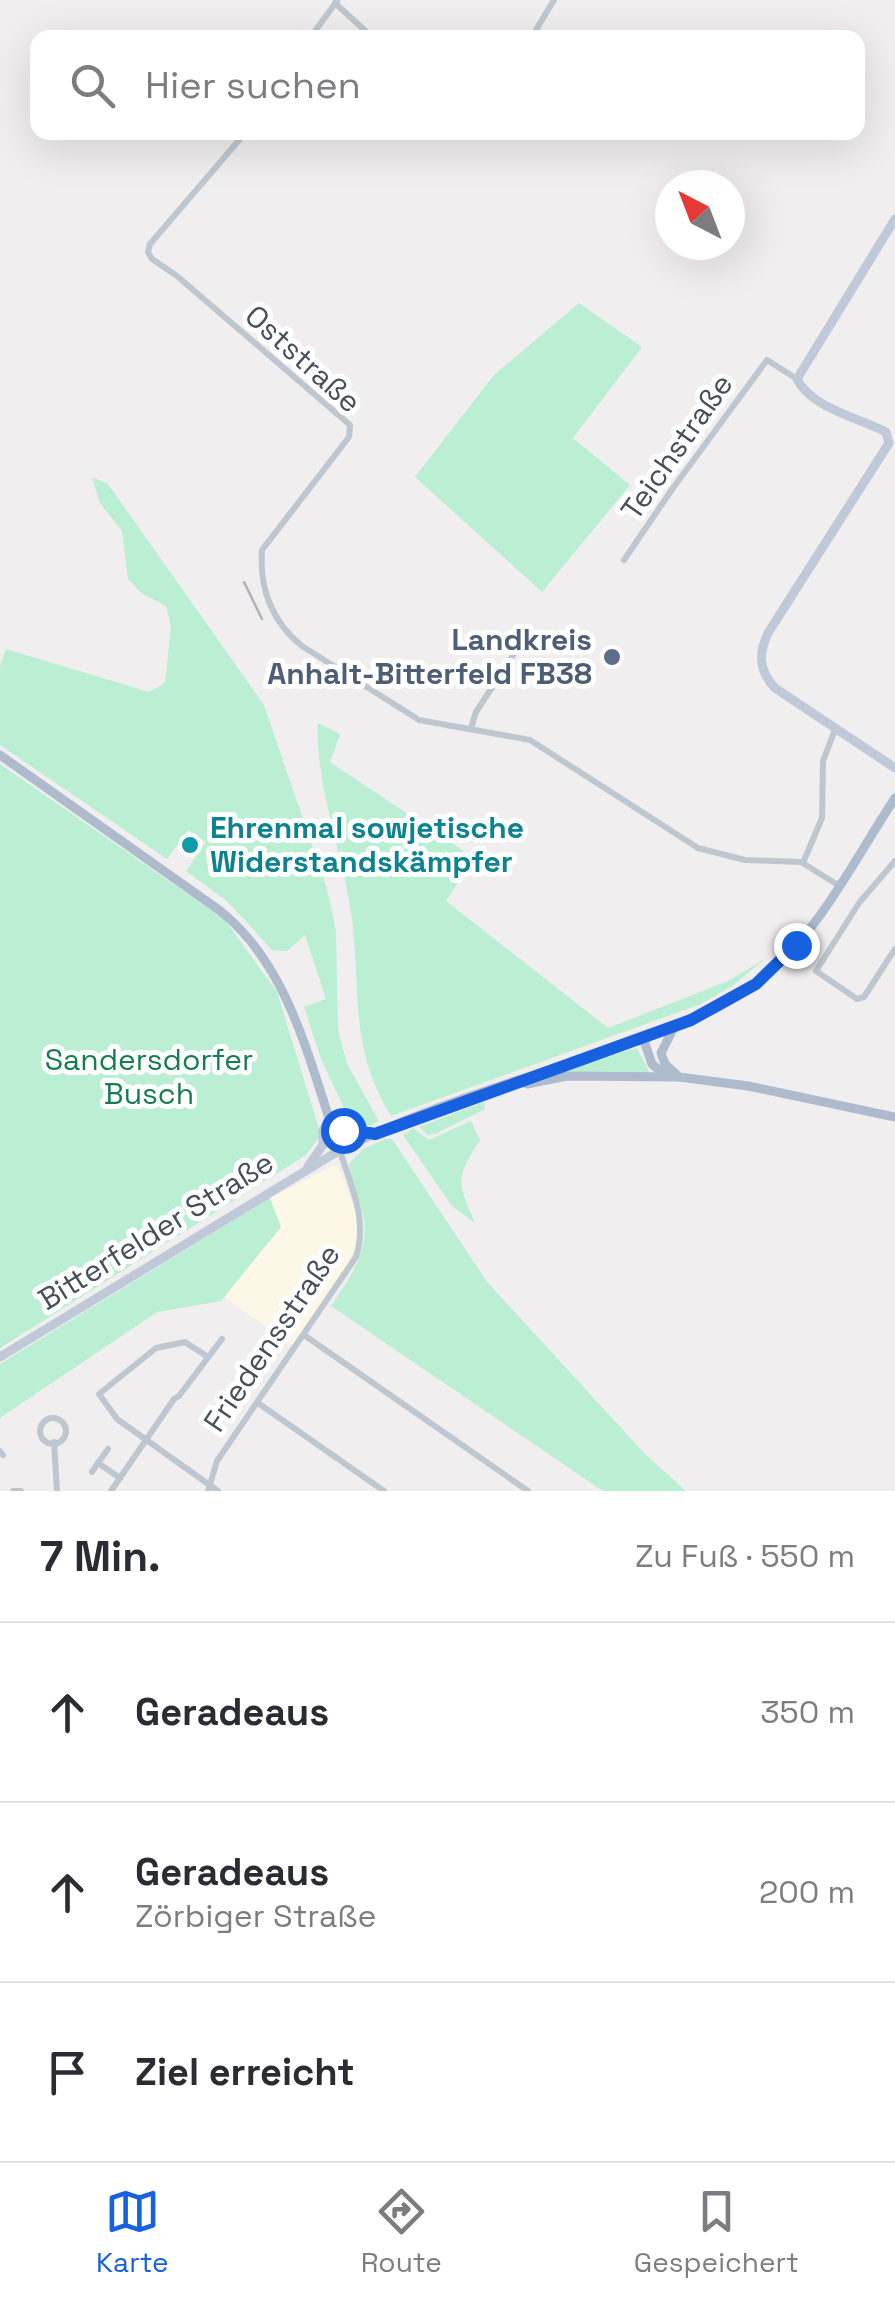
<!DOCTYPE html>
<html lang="de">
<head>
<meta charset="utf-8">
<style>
  :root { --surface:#fff; --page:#f7f7f7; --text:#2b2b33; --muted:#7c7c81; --line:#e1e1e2; --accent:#1761e1 }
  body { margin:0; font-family:"Space Grotesk",sans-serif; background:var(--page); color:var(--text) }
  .compass { position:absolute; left:655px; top:170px; width:90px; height:90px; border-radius:50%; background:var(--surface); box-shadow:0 10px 40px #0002; rotate:318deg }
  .stop { position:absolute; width:30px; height:30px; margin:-22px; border:8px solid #1761e1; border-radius:50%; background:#fff }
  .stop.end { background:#1761e1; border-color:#fff; box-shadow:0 2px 10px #0008 }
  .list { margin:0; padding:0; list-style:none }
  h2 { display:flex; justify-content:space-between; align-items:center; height:130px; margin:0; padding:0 40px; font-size:42px }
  h2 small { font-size:32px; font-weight:400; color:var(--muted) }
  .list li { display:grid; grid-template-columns:65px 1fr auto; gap:30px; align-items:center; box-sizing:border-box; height:180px; padding:0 40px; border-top:2px solid var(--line) }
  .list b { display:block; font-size:38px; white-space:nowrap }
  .list p { margin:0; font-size:32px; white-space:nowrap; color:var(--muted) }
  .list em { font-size:32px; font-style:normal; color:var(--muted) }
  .icon { flex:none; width:55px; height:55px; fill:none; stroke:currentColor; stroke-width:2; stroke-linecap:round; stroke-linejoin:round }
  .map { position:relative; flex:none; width:895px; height:1491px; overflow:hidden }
  .search { position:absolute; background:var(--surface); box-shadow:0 10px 40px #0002; left:30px; right:30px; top:30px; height:110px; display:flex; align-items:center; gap:25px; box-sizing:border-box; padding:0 35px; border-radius:20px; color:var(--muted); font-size:38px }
  .sheet { height:670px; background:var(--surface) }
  nav { display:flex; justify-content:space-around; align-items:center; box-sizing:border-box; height:140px; border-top:2px solid var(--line); background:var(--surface); font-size:28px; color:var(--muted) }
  nav a { display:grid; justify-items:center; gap:5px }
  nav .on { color:var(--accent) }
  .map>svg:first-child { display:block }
  .commercial { fill:#fcf7e6 }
  .green { fill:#bbefd3 }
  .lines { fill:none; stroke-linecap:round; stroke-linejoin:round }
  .street { stroke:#bec7d0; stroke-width:6 }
  .secondary { stroke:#c0c9d7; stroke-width:9 }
  .primary { stroke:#adbbcd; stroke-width:9 }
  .rail { stroke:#b0b2b8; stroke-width:2.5 }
  .route { stroke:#1761e1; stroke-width:12 }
  .service-dot { fill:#5c6f8a; stroke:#fff; stroke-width:4 }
  .culture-dot { fill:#0f9aa8; stroke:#fff; stroke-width:4 }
  .labels { text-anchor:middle; stroke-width:10; stroke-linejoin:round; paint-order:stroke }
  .street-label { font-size:30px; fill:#464f5b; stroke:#fff }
  .service-label { font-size:30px; font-weight:bold; fill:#4e5e75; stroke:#fff; text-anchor:end }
  .culture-label { font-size:30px; font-weight:bold; fill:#0d838f; stroke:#fff; text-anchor:start }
  .park-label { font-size:30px; fill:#167d51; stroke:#fff }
</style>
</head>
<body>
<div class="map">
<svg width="895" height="1491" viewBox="0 0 895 1491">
  <rect width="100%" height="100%" fill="#f0eeee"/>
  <polygon class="commercial" points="337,1164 356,1212 357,1243 348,1265 293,1346 224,1297 280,1227 270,1198"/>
  <g class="green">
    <polygon points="579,303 642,347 573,438 630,485 542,592 415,477 494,375"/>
    <path d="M92 477 108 484 264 705 327 889 336 931 338 1029 347 1064 379 1121C370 1127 362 1129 352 1125L321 1059 304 1007 326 999 305 935 287 951 272 950 227 901 186 871 206 842 188 830 167 859 0 745V666L6 649 149 692 165 683 171 626 166 606 141 593 128 579 122 531 100 503Z"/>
    <path d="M318 723 340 734 330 762 474 858 446 901 608 1028 728 981 766 958 732 986 701 1004 391 1116C346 1042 363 985 350 906 340 847 315 781 318 723Z"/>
    <polygon points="0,764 225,920 277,992 321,1135 306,1155 0,1348"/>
    <polygon points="637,1048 651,1075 554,1076 553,1072"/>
    <polygon points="484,1102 485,1109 435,1134 428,1135 419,1127"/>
    <path d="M471 1121 480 1140C454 1180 458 1181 475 1223L452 1206 403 1135 413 1128 429 1140Z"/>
    <path d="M385 1139H392L487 1282 645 1454 686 1491H603L331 1306C351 1276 372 1248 362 1211 357 1195 351 1180 349 1164L363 1149Z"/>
    <polygon points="270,1198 281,1227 221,1301 157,1312 0,1418 0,1364"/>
  </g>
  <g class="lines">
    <g class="street">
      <polyline points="335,3 373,38"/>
      <polyline points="310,38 337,1"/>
      <polyline points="531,38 554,0"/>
      <path d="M246 132 150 244 148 252 152 259 177 276 350 425 349 437 262 550C259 588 272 622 302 646L419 720 530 740 698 848 745 860 801 862 838 885"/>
      <polyline points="624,560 673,488 767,360 797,379"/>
      <polyline points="471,728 476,712 528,632"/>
      <polyline points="895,861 859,903 816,971 857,999 864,997 895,949"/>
      <polyline points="803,863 822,818 823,761 836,727"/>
      <polyline points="304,1335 528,1491"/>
      <polyline points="208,1357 185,1342 156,1348 99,1394 117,1419 218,1491"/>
      <polyline points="258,1403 384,1491"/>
      <circle cx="53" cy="1431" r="13"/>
      <polyline points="54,1442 57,1491"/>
      <polyline points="0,1451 3,1455"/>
      <polyline points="98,1463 108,1449"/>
      <polyline points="92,1472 98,1463 120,1478"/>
      <polyline points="13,1491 21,1491"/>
      <polyline points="111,1491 174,1399 179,1396 222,1339"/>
      <path d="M208 1491 217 1461 356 1257C368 1220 351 1186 340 1151"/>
    </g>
    <g class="secondary">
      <path d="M895 219 797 379C811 408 859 418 886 432L889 443 768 633C758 654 759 671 775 688L895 768"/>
      <polyline points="308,1166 323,1145 323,1131 328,1120"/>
      <polyline points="0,1357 340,1150"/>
    </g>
    <g class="primary">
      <path d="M0 755 219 910C292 967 310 1068 340 1150 416 1111 507 1084 588 1057 650 1036 716 1018 766 975 821 929 856 857 895 798"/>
      <polyline points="674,1027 661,1053 665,1064 679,1077"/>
      <polyline points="643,1038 652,1064 666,1076"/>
      <polyline points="527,1084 567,1076 679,1077 748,1086 895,1117"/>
      <polyline points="329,1119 350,1134 368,1132"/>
    </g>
    <polyline class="rail" points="244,582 262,619"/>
  </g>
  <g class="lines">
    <path class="route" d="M343 1130C355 1137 364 1130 375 1134L691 1020 756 984 796 945"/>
  </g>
  <circle class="service-dot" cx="612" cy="657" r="10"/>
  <circle class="culture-dot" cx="190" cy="845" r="10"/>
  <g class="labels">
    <g class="street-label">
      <text transform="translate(303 359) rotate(42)" y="10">Oststraße</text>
      <text transform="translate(677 447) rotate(-55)" y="10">Teichstraße</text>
      <text transform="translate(156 1231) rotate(-32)" y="10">Bitterfelder Straße</text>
      <text transform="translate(272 1338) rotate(-56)" y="10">Friedensstraße</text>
    </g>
    <g class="service-label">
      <text x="592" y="650">Landkreis<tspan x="592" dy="34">Anhalt-Bitterfeld FB38</tspan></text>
    </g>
    <g class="culture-label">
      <text x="210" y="838">Ehrenmal sowjetische<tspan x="210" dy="34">Widerstandskämpfer</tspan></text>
    </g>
    <g class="park-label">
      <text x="149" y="1070">Sandersdorfer<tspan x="149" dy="34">Busch</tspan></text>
    </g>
  </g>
</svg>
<svg class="compass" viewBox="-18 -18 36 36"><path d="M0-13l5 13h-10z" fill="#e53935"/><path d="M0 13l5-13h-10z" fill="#7c7c81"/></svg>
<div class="stop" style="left:343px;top:1130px"></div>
<div class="stop end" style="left:796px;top:945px"></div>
<div class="search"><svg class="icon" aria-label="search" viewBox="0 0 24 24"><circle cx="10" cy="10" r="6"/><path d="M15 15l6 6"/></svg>Hier suchen</div>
</div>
<section class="sheet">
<h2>7 Min.<small>Zu Fuß · 550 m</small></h2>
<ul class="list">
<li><svg class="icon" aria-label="ahead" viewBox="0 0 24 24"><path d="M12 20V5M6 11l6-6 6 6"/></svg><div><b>Geradeaus</b></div><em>350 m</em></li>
<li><svg class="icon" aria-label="ahead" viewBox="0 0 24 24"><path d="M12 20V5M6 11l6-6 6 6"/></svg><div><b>Geradeaus</b><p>Zörbiger Straße</p></div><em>200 m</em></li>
<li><svg class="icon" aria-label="arrive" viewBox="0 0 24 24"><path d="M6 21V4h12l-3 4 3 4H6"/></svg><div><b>Ziel erreicht</b></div></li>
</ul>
</section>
<nav>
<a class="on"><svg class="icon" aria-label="map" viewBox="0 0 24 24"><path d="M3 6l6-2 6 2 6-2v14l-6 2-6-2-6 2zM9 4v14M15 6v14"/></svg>Karte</a>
<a><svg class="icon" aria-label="directions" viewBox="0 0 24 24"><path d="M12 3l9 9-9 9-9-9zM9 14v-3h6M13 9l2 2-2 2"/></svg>Route</a>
<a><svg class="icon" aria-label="saved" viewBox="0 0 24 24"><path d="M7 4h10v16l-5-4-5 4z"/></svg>Gespeichert</a>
</nav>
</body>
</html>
